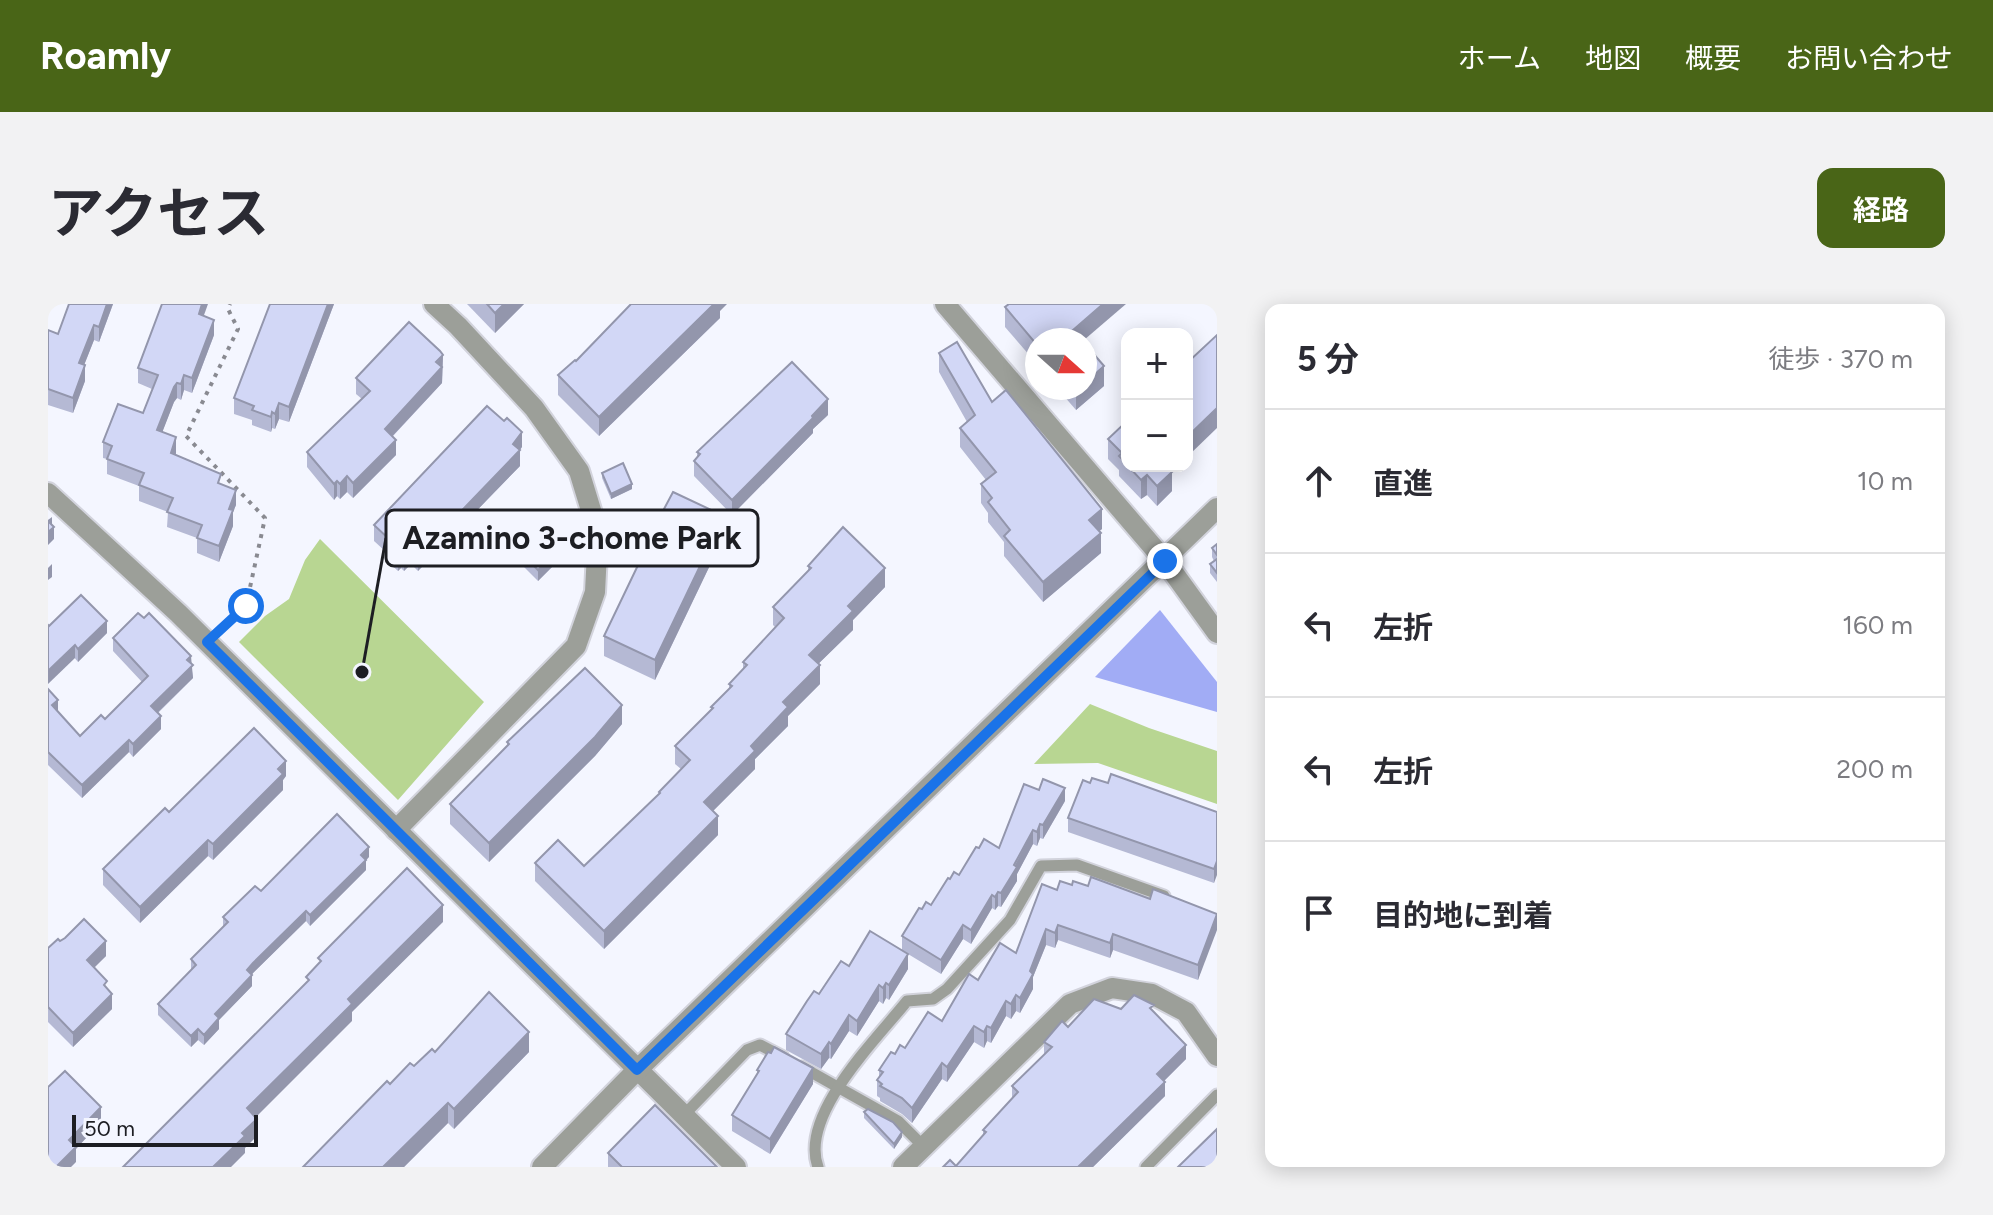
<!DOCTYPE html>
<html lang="ja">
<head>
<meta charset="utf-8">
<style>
  :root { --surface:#fff; --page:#f2f2f3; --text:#2b2b33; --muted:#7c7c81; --line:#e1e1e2; --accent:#496517 }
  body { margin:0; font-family:Figtree,"Noto Sans JP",sans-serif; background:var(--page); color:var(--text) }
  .controls { position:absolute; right:24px; top:24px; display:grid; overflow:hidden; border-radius:16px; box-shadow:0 4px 20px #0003 }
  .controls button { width:72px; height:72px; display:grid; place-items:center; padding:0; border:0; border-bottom:2px solid var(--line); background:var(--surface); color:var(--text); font:40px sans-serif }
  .compass { position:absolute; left:977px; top:24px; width:72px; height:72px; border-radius:50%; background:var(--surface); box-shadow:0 4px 20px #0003; rotate:111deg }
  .scale { position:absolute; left:24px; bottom:20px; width:186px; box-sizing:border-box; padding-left:8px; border:4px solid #1d1e23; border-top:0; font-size:22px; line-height:28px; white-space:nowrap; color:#1d1e23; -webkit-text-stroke:6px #f4f6ff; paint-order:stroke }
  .stop { position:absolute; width:24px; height:24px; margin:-18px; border:6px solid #1a73e8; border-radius:50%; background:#fff }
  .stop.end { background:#1a73e8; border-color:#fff; box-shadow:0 2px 8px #0008 }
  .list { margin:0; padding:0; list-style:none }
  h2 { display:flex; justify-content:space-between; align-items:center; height:104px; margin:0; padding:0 32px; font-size:34px }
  h2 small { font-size:26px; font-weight:400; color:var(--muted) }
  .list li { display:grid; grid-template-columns:52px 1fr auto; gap:24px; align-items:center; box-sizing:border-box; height:144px; padding:0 32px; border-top:2px solid var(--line) }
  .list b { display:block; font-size:30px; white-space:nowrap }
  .list em { font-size:26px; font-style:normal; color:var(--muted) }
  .icon { flex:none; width:44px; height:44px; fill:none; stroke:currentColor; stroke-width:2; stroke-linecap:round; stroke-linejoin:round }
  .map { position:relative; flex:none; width:1169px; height:863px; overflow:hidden; border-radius:16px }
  header { display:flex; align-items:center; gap:48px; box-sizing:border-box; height:112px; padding:0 40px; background:var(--accent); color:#fff }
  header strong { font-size:38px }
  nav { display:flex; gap:44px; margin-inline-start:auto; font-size:28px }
  .intro { display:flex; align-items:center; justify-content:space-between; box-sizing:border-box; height:192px; padding:0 48px }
  h1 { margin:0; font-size:56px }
  .button { padding:20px 36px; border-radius:16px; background:var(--accent); color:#fff; font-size:28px; font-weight:700 }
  main { display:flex; gap:48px; padding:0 48px }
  aside { flex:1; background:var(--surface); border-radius:16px; box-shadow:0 4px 20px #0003 }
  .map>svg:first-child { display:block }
  .green { fill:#b8d692 }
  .water { fill:#a1acf5 }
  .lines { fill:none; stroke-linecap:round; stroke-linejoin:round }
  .service-casing { stroke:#d2d3dc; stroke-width:15 }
  .minor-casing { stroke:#d2d3dc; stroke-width:24 }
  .tertiary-casing { stroke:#d2d3dc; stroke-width:24 }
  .path { stroke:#898a91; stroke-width:4; stroke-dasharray:4 6; stroke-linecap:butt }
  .service { stroke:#9c9f99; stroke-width:11 }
  .minor { stroke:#9c9f99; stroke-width:20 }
  .tertiary { stroke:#9c9f99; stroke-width:20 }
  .wall { fill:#b5b9d4 }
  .shaded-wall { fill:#9396ac }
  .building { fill:#d2d7f6; stroke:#9396ac; stroke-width:2 }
  .route { stroke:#1a73e8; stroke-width:10 }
  .leader { fill:none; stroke:#1d1e23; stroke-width:3 }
  .callout-dot { fill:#1d1e23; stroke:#f4f6ff; stroke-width:3 }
  .callout { fill:#f4f6ff; stroke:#1d1e23; stroke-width:3 }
  .callout-label { font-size:32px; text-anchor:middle; font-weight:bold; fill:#1d1e23 }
</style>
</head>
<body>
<header>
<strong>Roamly</strong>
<nav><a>ホーム</a><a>地図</a><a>概要</a><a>お問い合わせ</a></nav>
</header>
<div class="intro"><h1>アクセス</h1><a class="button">経路</a></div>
<main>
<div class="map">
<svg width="1169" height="863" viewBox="0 0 1169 863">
  <rect width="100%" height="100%" fill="#f4f6ff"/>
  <g class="green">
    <polygon points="272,235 436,398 350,496 191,338 217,312 241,295 257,256"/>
    <polygon points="1042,400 1101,424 1169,447 1169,500 1050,459 986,460"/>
  </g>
  <polygon class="water" points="1112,306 1169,378 1169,408 1047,373"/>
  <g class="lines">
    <g class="service-casing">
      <g id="service">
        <polyline points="754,763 850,817 876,843"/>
        <polyline points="635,812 699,746 712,741 735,753"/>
        <path d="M770 863C751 811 828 736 859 697L885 695 899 685 962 616 993 562 1029 561 1116 592"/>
        <polyline points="1098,863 1169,791"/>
      </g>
    </g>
    <g class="minor-casing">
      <g id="minor">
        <polyline points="0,189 130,309 688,863"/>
        <polyline points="348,526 528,342 547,288 550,229 531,167 486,104 410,22 386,0"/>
        <polyline points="855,863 1022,700 1064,684 1104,690 1138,708 1169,752"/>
      </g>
    </g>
    <g class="tertiary-casing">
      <g id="tertiary">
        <polyline points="897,0 1117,257 1169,329"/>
        <polyline points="494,863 589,766 1169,204"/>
      </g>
    </g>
    <polyline class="path" points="176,323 198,302 217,214 138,132 190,25 180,5 182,0"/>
    <use href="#service" class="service"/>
    <use href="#minor" class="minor"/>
    <use href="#tertiary" class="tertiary"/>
  </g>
  <g class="wall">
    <polygon points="21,0 65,0 51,38 46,36 36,61 37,77 25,109 0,101 0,26 10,30"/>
    <polygon points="222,0 286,0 241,118 231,115 227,125 224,124 223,128 204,121 204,116 186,110 186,94"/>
    <polygon points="419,0 476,0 447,29"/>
    <polygon points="957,3 989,36 989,60 957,23"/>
    <polygon points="672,7 672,14 551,132 510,91 510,71 528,57"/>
    <polygon points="156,12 166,31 144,89 136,86 133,96 129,94 126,98 114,128 128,149 128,151 173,180 188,201 185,208 185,222 171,258 149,249 149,234 119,223 120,208 91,197 91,182 59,170 59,155 55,154 55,138 95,109 104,85 90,79 90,64"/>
    <polygon points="891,49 944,98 1054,225 1051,227 1053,249 995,298 956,252 956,238 940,218 940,209 933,199 933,180 938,176 912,143 912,124 919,118 891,68"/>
    <polygon points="395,51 394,79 345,132 348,151 305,194 299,188 292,195 289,192 286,196 259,163 259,148 314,95 308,90 308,74"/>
    <polygon points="1056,82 1028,106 1009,84 1037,84"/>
    <polygon points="780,111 765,125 765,129 684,211 646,172 646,157 649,153 649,148"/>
    <polygon points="1079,117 1079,162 1129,162 1124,167 1124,187 1109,202 1099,191 1093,195 1071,172 1071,166 1060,155 1060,135"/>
    <polygon points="474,143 472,146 472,162 370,267 363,260 356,267 353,264 350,267 337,255 337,247 326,237 326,221"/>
    <polygon points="554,169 584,185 563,195 554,174"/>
    <polygon points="676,232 607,376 556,352 556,332 589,263 589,256"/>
    <polygon points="464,240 518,249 490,277 464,251"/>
    <polygon points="1169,240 1169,278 1162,269 1162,260 1166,257 1164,253 1164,244"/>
    <polygon points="760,262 837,283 805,316 805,326 770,360 772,380 740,412 740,422 707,455 707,465 665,507 670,531 556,645 487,577 487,559 536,562 611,491 611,488 633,465 627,460 627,442 663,406 663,403 681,385 681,380 695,365 695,358 727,323 725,321 725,303 760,267"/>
    <polygon points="1,322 59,329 30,358"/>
    <polygon points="65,334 143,360 145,374 110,409 113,425 85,453 81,448 34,494 0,461 0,385 10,408 32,432 57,415 94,378 65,347"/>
    <polygon points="574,420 547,452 441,558 402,520 402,500 459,442 459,438"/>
    <polygon points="238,472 235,476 235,486 165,556 160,552 92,619 55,581 55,565 121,508"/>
    <polygon points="1042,479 1060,479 1169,508 1166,579 1020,528 1020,514"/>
    <polygon points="1017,497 995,535 992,534 989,542 985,540 969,570 969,577 953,603 950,602 947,606 944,604 923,640 915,635 893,670 860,650 860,665 841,696 838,694 835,700 831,697 809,732 801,727 783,755 781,754 773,765 738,746 738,730 771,690 801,662 854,646 854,632 874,605 883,601 902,575 911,571 931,544 951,544"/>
    <polygon points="321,553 318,556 318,566 262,622 258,617 205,669 204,671 204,682 171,716 171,725 156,741 150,736 143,743 110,711 110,700 143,666 143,655 175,623 175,613 213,587"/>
    <polygon points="1024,581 1040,582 1169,610 1150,676 1065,646 1062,654 1010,636 1007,644 998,641 985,673 985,685 972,709 968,707 963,715 958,712 943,739 939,737 936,744 926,738 899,778 894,775 864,819 854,810 832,797 832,794 829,792 829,776 831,773 831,766 847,750 894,717 930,676 968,649 1009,586"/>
    <polygon points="12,637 58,652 46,663 59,685 64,705 25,743 0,718 0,644"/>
    <polygon points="1073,705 1106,708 1138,755 1116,777 1117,792 1045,863 895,863 908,862 935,832 935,826 964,795 964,782 996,751 996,738 1020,723"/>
    <polygon points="387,748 481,748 406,825 400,819 356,863 255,863 342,780"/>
    <polygon points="709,766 765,780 722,850 684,827 684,811 709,770"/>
    <polygon points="816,808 854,833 846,845 816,814"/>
    <polygon points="560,849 669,863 560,863"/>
  </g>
  <g class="shaded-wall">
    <polygon points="59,0 65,0 51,38 51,23"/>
    <polygon points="154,0 160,0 151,25 151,10"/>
    <polygon points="280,0 286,0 241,118 241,103"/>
    <polygon points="456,0 476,0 447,29 447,9"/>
    <polygon points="666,0 679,0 672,7 672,14 551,132 551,113"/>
    <polygon points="1055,0 1078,0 1036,36 1025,36 1025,26"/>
    <polygon points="166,16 166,31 144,89 144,74"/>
    <polygon points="46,21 46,36 31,74 31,59"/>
    <polygon points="395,51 394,79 337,140 337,125"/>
    <polygon points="37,61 37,77 25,109 25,94"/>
    <polygon points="1056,62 1056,82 1028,106 1028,87 1031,84 1037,84 1037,79"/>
    <polygon points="136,71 136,86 133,96 133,80"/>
    <polygon points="129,79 129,94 126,98 109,142 109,126 126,83"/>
    <polygon points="780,95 780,111 765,125 765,129 684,211 684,196"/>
    <polygon points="231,99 231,115 227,125 227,110"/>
    <polygon points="1169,104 1169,124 1139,153 1139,133"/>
    <polygon points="224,108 224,124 223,128 223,113"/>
    <polygon points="474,128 474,143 471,147 472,146 472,162 370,267 370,252"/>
    <polygon points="128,133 128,149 123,164 123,149"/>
    <polygon points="348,136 348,151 305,194 305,179"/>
    <polygon points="1114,162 1129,162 1114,177"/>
    <polygon points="1124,168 1124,187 1109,202 1109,182"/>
    <polygon points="1099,171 1099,191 1093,195 1093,176"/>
    <polygon points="299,172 299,188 292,195 292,180"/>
    <polygon points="289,177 289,192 286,196 286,180"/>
    <polygon points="584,180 584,185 563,195 563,190"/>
    <polygon points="188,186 188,201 185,208 185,222 171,258 171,242 181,205"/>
    <polygon points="1054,205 1054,225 1041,235 1041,216"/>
    <polygon points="676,212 676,232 607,376 607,356"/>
    <polygon points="4,213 4,225 6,223 6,235 0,241 0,216"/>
    <polygon points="1053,229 1053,249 995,298 995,278"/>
    <polygon points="518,238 518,249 490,277 490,266"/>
    <polygon points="363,245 363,260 356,267 356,252"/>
    <polygon points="353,249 353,264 350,267 350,252"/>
    <polygon points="4,260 4,273 0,276 0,264"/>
    <polygon points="837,264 837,283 805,316 805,326 761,369 761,351 800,302"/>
    <polygon points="59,317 59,329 30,358 30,345"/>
    <polygon points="27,341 27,354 0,380 0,367"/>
    <polygon points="143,352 145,374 103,415 103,402"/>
    <polygon points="772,361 772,380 740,412 740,422 707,455 707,465 656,516 656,498 703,442 735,398"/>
    <polygon points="10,396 10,409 4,401"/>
    <polygon points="574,401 574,420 547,452 441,558 441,539"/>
    <polygon points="113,412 113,425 85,453 85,440"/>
    <polygon points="81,436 81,448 34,494 34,481"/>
    <polygon points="238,457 238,472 235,476 235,486 165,556 165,540"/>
    <polygon points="1017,484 1017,497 995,535 995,521"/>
    <polygon points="670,512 670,531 556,645 556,627"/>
    <polygon points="992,520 992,534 989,542 989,528"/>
    <polygon points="985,526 985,540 969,570 969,577 953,603 953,589"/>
    <polygon points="160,536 160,552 92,619 92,603"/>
    <polygon points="321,543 321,553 318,556 318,566 262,622 262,611"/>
    <polygon points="1169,557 1169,571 1166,579 1166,565"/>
    <polygon points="950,588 950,602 947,606 947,593"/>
    <polygon points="944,591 944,604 923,640 923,626"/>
    <polygon points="395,601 395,618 304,708 304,717 199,822 199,804 300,695"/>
    <polygon points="258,607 258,617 205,669 202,674 204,671 204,682 171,716 171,725 156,741 156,731 167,710 205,659"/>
    <polygon points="1169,610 1169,626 1150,676 1150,661"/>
    <polygon points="915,621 915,635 893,670 893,656"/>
    <polygon points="1010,621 1010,636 1007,644 1007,629"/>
    <polygon points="998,625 998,641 985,673 985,685 972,709 972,694"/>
    <polygon points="1065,630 1065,646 1062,654 1062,639"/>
    <polygon points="58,637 58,652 39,671 39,656"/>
    <polygon points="860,650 860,665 841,696 841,681"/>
    <polygon points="838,679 838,694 835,700 835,684"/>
    <polygon points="831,681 831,697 809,732 809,717"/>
    <polygon points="64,690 64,705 25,743 25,729"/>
    <polygon points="968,691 968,707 963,715 963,700"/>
    <polygon points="958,697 958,712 943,739 943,724"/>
    <polygon points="801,711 801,727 783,755 783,740"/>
    <polygon points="926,722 926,738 899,778 899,763"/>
    <polygon points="939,722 939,737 936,744 936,728"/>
    <polygon points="150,725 150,736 143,743 143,732"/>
    <polygon points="481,728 481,748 406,825 406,805"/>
    <polygon points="781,738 781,754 773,765 773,750"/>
    <polygon points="1138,741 1138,755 1109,784 1109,770"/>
    <polygon points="894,759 894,775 864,819 864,804"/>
    <polygon points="765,764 765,780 722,850 722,835"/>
    <polygon points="1117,778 1117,792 1045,863 1030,863"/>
    <polygon points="400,799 400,819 356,863 335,863"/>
    <polygon points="53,803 53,818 28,845 28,858 23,863 8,863 21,836"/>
    <polygon points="209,815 209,832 197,844 197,849 183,863 165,863 194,829"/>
    <polygon points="854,828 854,833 846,845 846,840"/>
  </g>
  <g class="building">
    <polygon points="21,0 59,0 51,23 46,21 31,59 37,61 25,94 0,85 0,26 10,30"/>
    <polygon points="114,0 154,0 151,10 166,16 144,74 136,71 133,80 129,79 126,83 109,126 128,133 123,149 173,170 170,179 188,186 181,205 185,206 171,242 149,234 154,221 119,208 125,194 91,181 96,169 59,155 64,142 55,138 70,100 95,109 110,71 90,64"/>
    <polygon points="222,0 280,0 241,103 231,99 227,110 224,108 223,113 204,106 206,102 186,94"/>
    <polygon points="439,0 456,0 447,9"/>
    <polygon points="583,0 666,0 551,113 510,71 527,56 528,57"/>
    <polygon points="961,0 1055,0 1025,26 1034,36 989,36 989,41 957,3"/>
    <polygon points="361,18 392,47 395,51 388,58 394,63 337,125 348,136 305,179 299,172 292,180 289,177 286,180 259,148 322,87 308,74"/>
    <polygon points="1169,31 1169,104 1139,133 1139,59"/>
    <polygon points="909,38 944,98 958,86 1054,205 1041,216 1053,229 995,278 956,232 962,226 940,198 944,194 933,180 948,168 912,124 927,111 891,49"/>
    <polygon points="1037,40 1056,62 1037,79"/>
    <polygon points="744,58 780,95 764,112 765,114 684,196 646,157 652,150 649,148"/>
    <polygon points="439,102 456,117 459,114 474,128 465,140 472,146 370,252 363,245 356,252 353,249 350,252 337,239 341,235 326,221"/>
    <polygon points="1079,117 1079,160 1071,152 1074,149 1060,135"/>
    <polygon points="575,159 584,180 563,190 554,169"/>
    <polygon points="1080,162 1119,162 1124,168 1109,182 1099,171 1093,176"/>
    <polygon points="625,188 676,212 607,356 556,332 592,257 589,256"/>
    <polygon points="493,212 518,238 490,266 464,240"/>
    <polygon points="0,217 6,223 0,228"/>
    <polygon points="795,223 837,264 800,302 805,307 761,351 772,361 735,398 740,403 703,442 707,447 656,498 670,512 556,627 487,559 510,536 536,562 612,489 611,488 642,456 627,442 665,404 663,403 684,382 681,380 699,361 695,358 736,314 725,303 763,264 760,262"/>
    <polygon points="1169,240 1169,251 1164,244"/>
    <polygon points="1169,255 1169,269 1162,260"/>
    <polygon points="33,291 59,317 30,345 27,341 0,367 0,321 1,322"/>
    <polygon points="90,309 96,314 101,309 143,352 139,356 145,361 103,402 113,412 85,440 81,436 34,481 0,448 0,385 10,396 4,401 32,432 53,411 57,415 100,372 65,334"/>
    <polygon points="537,364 574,401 547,433 441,539 402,500 461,440 459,438"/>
    <polygon points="206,424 238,457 230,465 235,470 165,540 160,536 92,603 55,565 117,504 121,508"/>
    <polygon points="1063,470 1169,508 1169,557 1166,565 1020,514 1035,476 1042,479 1044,474 1060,479"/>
    <polygon points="995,475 1017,484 995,521 992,520 989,528 985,526 966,561 969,563 953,589 950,588 947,593 944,591 923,626 915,621 893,656 854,632 871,604 874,605 878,598 883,601 900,574 902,575 906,568 911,571 928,543 931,544 936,535 951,544 976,480 991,486"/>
    <polygon points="289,510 321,543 313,551 318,556 262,611 258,607 205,659 199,666 204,671 167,710 171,714 156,731 150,725 143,732 110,700 148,661 143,655 180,618 175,613 207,582 213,587"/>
    <polygon points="359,564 395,601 300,695 304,700 199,804 209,815 194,829 197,832 165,863 75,863 261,676 258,673 273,657 270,654"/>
    <polygon points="1043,573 1102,595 1105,585 1169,610 1150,661 1065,630 1062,639 1010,621 1007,629 998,625 982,667 985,670 972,694 968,691 963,700 958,697 943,724 939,722 936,728 926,722 899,763 894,759 864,804 854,794 832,782 834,780 829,776 835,768 831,766 843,748 847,750 852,741 857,744 880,708 894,717 921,670 930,676 952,639 968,649 994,580 1009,586 1012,577 1024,581 1025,577 1040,582"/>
    <polygon points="36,615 58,637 39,656 59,677 56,681 64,690 25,729 0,703 0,644 10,635 12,637 17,634"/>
    <polygon points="822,627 860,650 841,681 838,679 835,684 831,681 809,717 801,711 783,740 781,738 773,750 738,730 759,697 766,687 771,690 793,657 801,662"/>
    <polygon points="441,688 481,728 406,805 400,799 335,863 255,863 339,777 342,780 362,759 366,762 384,745 387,748"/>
    <polygon points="1086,691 1106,701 1102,704 1138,741 1109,770 1117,778 1030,863 895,863 902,856 908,862 938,828 935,826 970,788 964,782 1004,743 996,738 1014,717 1020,723 1046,695 1073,705"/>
    <polygon points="726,743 765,764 722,835 684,811 711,767 709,766 720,748 723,749"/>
    <polygon points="17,767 53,803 21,836 28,843 8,863 0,863 0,783"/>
    <polygon points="607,801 669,863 574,863 560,849"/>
    <polygon points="820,805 845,818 854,828 846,840 816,808"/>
    <polygon points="1169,825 1169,863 1130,863"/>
  </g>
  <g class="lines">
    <polyline class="route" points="198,302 159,338 589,766 1117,257"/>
  </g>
  <path class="leader" d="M314 368L338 234"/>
  <circle class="callout-dot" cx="314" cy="368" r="8"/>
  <rect class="callout" x="338" y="206" width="372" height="56" rx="8"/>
  <g class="callout-label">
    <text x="524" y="245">Azamino 3-chome Park</text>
  </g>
</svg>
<div class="controls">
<button>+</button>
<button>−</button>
</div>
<svg class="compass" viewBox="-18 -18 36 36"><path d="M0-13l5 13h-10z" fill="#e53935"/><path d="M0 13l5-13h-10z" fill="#7c7c81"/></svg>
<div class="scale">50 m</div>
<div class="stop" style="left:198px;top:302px"></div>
<div class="stop end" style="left:1117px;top:257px"></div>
</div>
<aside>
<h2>5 分<small>徒歩 · 370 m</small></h2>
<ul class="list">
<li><svg class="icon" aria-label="ahead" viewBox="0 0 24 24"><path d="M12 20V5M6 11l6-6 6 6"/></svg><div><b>直進</b></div><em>10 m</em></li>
<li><svg class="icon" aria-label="left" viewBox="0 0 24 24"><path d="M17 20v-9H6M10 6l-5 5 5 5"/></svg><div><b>左折</b></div><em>160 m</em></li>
<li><svg class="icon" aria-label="left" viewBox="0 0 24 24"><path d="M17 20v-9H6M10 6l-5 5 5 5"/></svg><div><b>左折</b></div><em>200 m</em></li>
<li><svg class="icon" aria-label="arrive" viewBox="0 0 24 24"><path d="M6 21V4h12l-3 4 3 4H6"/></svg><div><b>目的地に到着</b></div></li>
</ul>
</aside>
</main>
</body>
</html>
